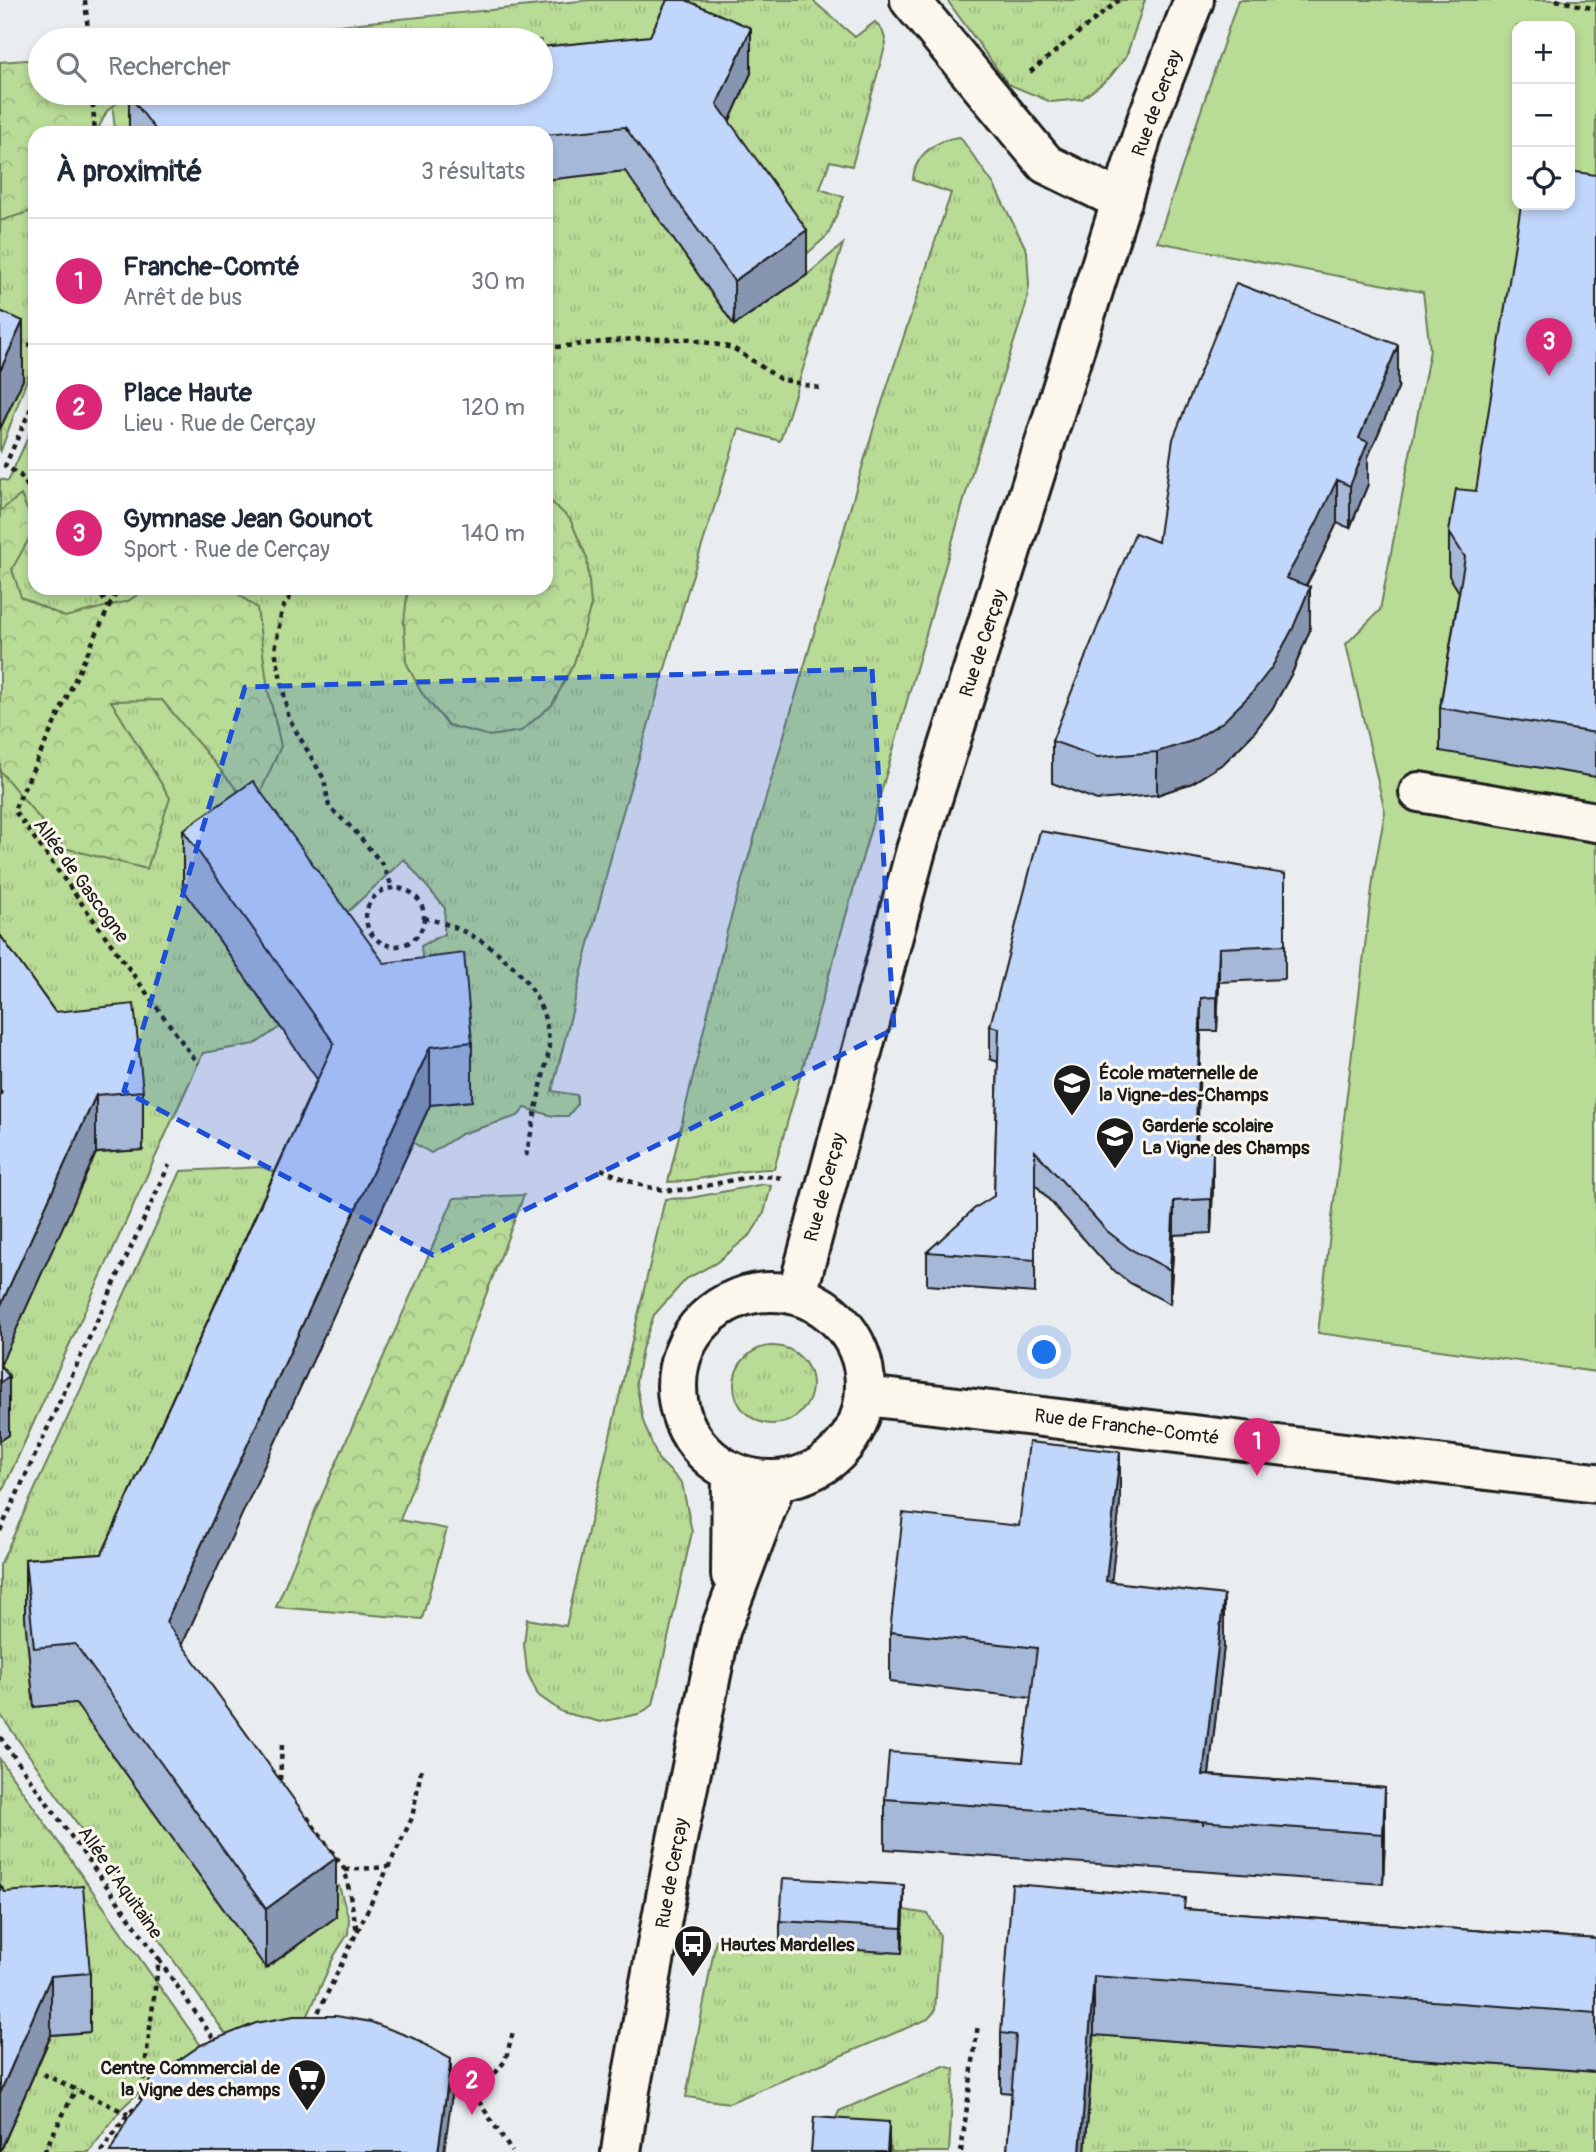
<!DOCTYPE html>
<html lang="fr">
<head>
<meta charset="utf-8">
<style>
  :root { --surface:#fff; --page:#f2f2f3; --text:#1f2937; --muted:#747a83; --line:#e0e1e3; --accent:#db2777 }
  body { margin:0; font-family:Pangolin,sans-serif; background:var(--page); color:var(--text) }
  .controls { position:absolute; right:21px; top:21px; display:grid; overflow:hidden; border-radius:14px; box-shadow:0 4px 10px #0003 }
  .controls button { width:63px; height:63px; display:grid; place-items:center; padding:0; border:0; border-bottom:2px solid var(--line); background:var(--surface); color:var(--text); font:35px sans-serif }
  .you { position:absolute; left:1045px; top:1353px; width:24px; height:24px; margin:-18px; border:5px solid #fff; border-radius:50%; background:#1a73e8; box-shadow:0 0 0 10px #1a73e833 }
  .badge { display:grid; place-items:center; width:46px; height:46px; border-radius:50%; background:var(--accent); color:#fff; font-size:23px; font-weight:700 }
  .pin { position:absolute; translate:-50% -58px; filter:drop-shadow(0 2px 4px #0008) }
  .pin::after { content:''; position:absolute; top:37px; width:24px; height:21px; background:inherit; clip-path:polygon(0 0,100% 0,50% 100%) }
  .list { margin:0; padding:0; list-style:none }
  h2 { display:flex; justify-content:space-between; align-items:center; height:91px; margin:0; padding:0 28px; font-size:30px }
  h2 small { font-size:23px; font-weight:400; color:var(--muted) }
  .list li { display:grid; grid-template-columns:46px 1fr auto; gap:21px; align-items:center; box-sizing:border-box; height:126px; padding:0 28px; border-top:2px solid var(--line) }
  .list b { display:block; font-size:26px; white-space:nowrap }
  .list p { margin:0; font-size:23px; white-space:nowrap; color:var(--muted) }
  .list em { font-size:23px; font-style:normal; color:var(--muted) }
  .icon { flex:none; width:38px; height:38px; fill:none; stroke:currentColor; stroke-width:2; stroke-linecap:round; stroke-linejoin:round }
  .map { position:relative; flex:none; width:1596px; height:2152px; overflow:hidden }
  .search { position:absolute; background:var(--surface); box-shadow:0 4px 10px #0003; left:28px; top:28px; width:525px; height:77px; display:flex; align-items:center; gap:18px; box-sizing:border-box; padding:0 24px; border-radius:38px; color:var(--muted); font-size:26px }
  .panel { position:absolute; background:var(--surface); box-shadow:0 4px 10px #0003; left:28px; top:126px; width:525px; height:469px; border-radius:21px }
  .map>svg:first-child { display:block }
  .grass { fill:url(#grass-tufts); stroke:#6a7c59; stroke-width:2 }
  .forest { fill:url(#forest-crowns); stroke:#6a7c59; stroke-width:2 }
  .garden { fill:#b8db96; stroke:#6a7c59; stroke-width:2; fill-rule:evenodd }
  .lines { fill:none; stroke-linecap:round; stroke-linejoin:round }
  .minor-casing { stroke:#1c1c1c; stroke-width:44 }
  .path { stroke:#1c1c1c; stroke-width:4.5; stroke-dasharray:5 5; stroke-linecap:butt }
  .minor { stroke:#fbf7ec; stroke-width:38 }
  .wall { fill:#a6b8d8; stroke:#1c1c1c; stroke-width:2 }
  .shaded-wall { fill:#8796b0; stroke:#1c1c1c; stroke-width:2 }
  .building { fill:#c1d6fb; stroke:#1c1c1c; stroke-width:2 }
  .marked { fill:#1d4ed8; fill-opacity:0.2; stroke:#1d4ed8; stroke-width:5; stroke-dasharray:14 9; stroke-linejoin:round }
  .labels { text-anchor:middle; stroke-width:6; stroke-linejoin:round; paint-order:stroke }
  .street-label { font-size:19px; fill:#1c1c1c; stroke:#fbf7ec }
  .poi-label { font-size:19px; font-weight:bold; fill:#1c1c1c; stroke:#fbf7ec; text-anchor:start }
</style>
</head>
<body>
<div class="map">
<svg width="1596" height="2152" viewBox="0 0 1596 2152">
  <defs>
    <pattern id="grass-tufts" width="24" height="20" patternUnits="userSpaceOnUse" patternTransform="scale(1.75)"><rect width="24" height="20" fill="#b8db96"/><path d="M3 7l-1-3M5 7V3M7 7l1-3M15 17l-1-3M17 17v-4M19 17l1-3" fill="none" stroke="#9ebb81"/></pattern>
    <pattern id="forest-crowns" width="20" height="18" patternUnits="userSpaceOnUse" patternTransform="scale(1.75)"><rect width="20" height="18" fill="#b8db96"/><path d="M2 6a3 3 0 1 1 6 0M12 15a3 3 0 1 1 6 0" fill="none" stroke="#9ebb81"/></pattern>
  </defs>
  <rect width="100%" height="100%" fill="#eaedf0"/>
  <filter id="ink" filterUnits="userSpaceOnUse"><feTurbulence type="fractalNoise" baseFrequency=".0143" numOctaves="2"/><feDisplacementMap in="SourceGraphic" scale="14" xChannelSelector="R" yChannelSelector="G"/><feConvolveMatrix kernelMatrix="1 2 1 2 8 2 1 2 1" color-interpolation-filters="sRGB"/></filter>
  <g filter="url(#ink)">
    <g class="grass">
      <polygon points="590,0 812,0 855,37 875,22 883,32 886,43 852,166 830,161 820,189 844,197 828,235 798,262 541,92 541,40 189,40"/>
      <polygon points="947,0 1145,0 1126,57 1109,78 1082,99 1051,102 1008,84"/>
      <polygon points="0,67 40,93 35,133 35,357 0,453 0,430 23,380 0,370"/>
      <polygon points="111,93 195,93 139,133 120,133 115,130"/>
      <path d="M960 137 994 185 1027 251 1029 285 1026 305 974 465 774 1169C738 1168 704 1181 668 1182L727 931 874 427 951 193 913 180C914 155 937 139 960 137Z"/>
      <polygon points="635,170 734,325 807,275 843,244 780,441 739,429 688,590 618,829 552,1091 577,1095 577,1105 568,1116 553,1116 525,1108 518,1116 461,1134 431,1153 412,1142 419,1106 472,1101 427,1017 421,946 444,934 445,908 404,859 352,908 321,934 183,889 280,1027 255,1044 203,1053 0,1496 0,1441 8,1435 0,1366 89,1154 143,1150 0,994 0,479 8,481 35,422 35,588 546,588 546,180"/>
      <polygon points="262,1167 298,1181 99,1619 25,1618 34,1707 88,1701 85,1716 266,1967 336,1916 324,1900 339,1886 349,1919 348,1934 334,1956 302,2029 229,2039 0,1714 0,1565 181,1171"/>
      <polygon points="764,1184 771,1186 764,1213 751,1234 716,1263 686,1279 654,1315 642,1349 636,1382 643,1421 658,1459 682,1483 692,1532 653,1705 639,1714 600,1722 562,1712 538,1695 527,1672 524,1644 527,1619 566,1626 665,1199 690,1198"/>
      <circle cx="773" cy="1385" r="39"/>
      <polygon points="0,1759 204,2050 153,2079 122,2108 89,2152 0,2152 47,2044 43,2036 89,2032 0,1944"/>
      <polygon points="904,1910 928,1914 940,1935 935,2011 928,2019 729,2103 686,2097 716,1939 901,1953"/>
      <polygon points="1094,2035 1596,2072 1596,2152 1085,2152"/>
      <polygon points="944,2066 954,2069 949,2152 891,2152 891,2147 850,2147 834,2123 839,2111"/>
    </g>
    <g class="forest">
      <polygon points="40,59 40,93 130,93 107,111 96,133 35,133 35,210 0,221 0,62"/>
      <polygon points="21,495 35,528 12,569 21,597 65,617 128,601 147,588 230,588 257,608 268,690 281,746 253,809 162,700 111,701 170,798 147,869 64,848 0,771 0,511"/>
      <polygon points="546,497 570,519 587,558 591,605 574,663 552,705 521,731 490,736 448,725 421,692 406,662 404,622 408,588 546,588"/>
      <polygon points="524,1195 400,1520 447,1529 422,1619 276,1607 315,1511 454,1198"/>
    </g>
    <path class="garden" d="M1238 0H1596V1372L1318 1333 1374 872 1385 812 1346 644 1380 610 1430 350 1423 292 1157 242ZM1517 26H1570V205H1517Z"/>
    <g class="lines">
      <g class="minor-casing">
        <g id="minor">
          <polyline points="910,0 1046,164 1122,201"/>
          <polyline points="1419,792 1596,822"/>
          <circle cx="771" cy="1386" r="94"/>
          <polyline points="797,1294 916,850 1147,120 1194,0"/>
          <polyline points="866,1396 1596,1483"/>
          <polyline points="731,1575 732,1472"/>
          <polyline points="621,2152 630,2090 674,1854 720,1631 777,1480"/>
        </g>
      </g>
      <g class="path">
        <polyline points="85,0 89,40"/>
        <polyline points="1556,0 1596,9"/>
        <polyline points="1030,72 1119,0"/>
        <polyline points="92,93 95,133"/>
        <polyline points="18,344 35,345"/>
        <polyline points="546,348 632,339 689,339 733,348 780,379 824,389"/>
        <polyline points="35,399 5,466 20,475 35,497"/>
        <polyline points="96,588 109,607 14,810 198,1064"/>
        <polyline points="296,588 282,609 275,650 289,719 324,779 329,807 354,830 383,865 393,889"/>
        <polyline points="109,607 119,588"/>
        <circle cx="395" cy="917" r="29"/>
        <path d="M424 918C483 930 548 980 549 1046 549 1056 545 1067 543 1077 537 1103 532 1130 526 1156"/>
        <path d="M601 1169C622 1178 645 1189 668 1190 704 1192 746 1170 781 1178"/>
        <polyline points="0,1531 169,1165"/>
        <polyline points="0,1737 159,1959 140,2104"/>
        <polyline points="282,1745 280,1780 283,1785"/>
        <polyline points="307,1817 345,1870 357,1931"/>
        <polyline points="345,1870 388,1867"/>
        <polyline points="159,1960 216,2042"/>
        <polyline points="314,2021 412,1818 422,1765"/>
        <polyline points="43,2074 128,2114"/>
        <polyline points="446,2081 461,2094 476,2097 512,2152"/>
        <polyline points="476,2097 505,2061 513,2032"/>
        <polyline points="44,2152 76,2089"/>
        <polyline points="101,2152 128,2114 140,2104"/>
        <polyline points="961,2152 978,2024"/>
      </g>
      <use href="#minor" class="minor"/>
    </g>
    <g class="wall">
      <polygon points="751,73 729,122 807,275 734,325 625,171 546,180 546,133 129,133 129,95"/>
      <polygon points="1596,175 1596,777 1440,751 1440,708 1459,592 1449,576 1449,532 1476,491"/>
      <polygon points="1398,388 1368,457 1368,484 1350,528 1337,523 1316,567 1306,586 1310,630 1293,671 1272,709 1251,736 1224,763 1192,783 1157,795 1097,800 1052,783 1052,741 1158,542"/>
      <polygon points="183,830 384,963 472,1042 472,1101 430,1105 182,1644 336,1917 266,1968 75,1703 34,1707 25,1617 25,1559 102,1554 317,1079 183,889"/>
      <polygon points="1285,874 1285,979 1219,982 1217,1031 1201,1031 1197,1150 1213,1184 1211,1233 1174,1235 1170,1304 1130,1283 1107,1265 1035,1184 1035,1293 927,1285 927,1252 994,1196 998,1062 990,1059 990,1026"/>
      <polygon points="0,935 55,1012 143,1091 143,1150 96,1153 0,1365 9,1435 0,1441"/>
      <polygon points="1120,1502 1111,1582 1224,1646 1209,1775 1385,1788 1385,1838 1383,1884 885,1849 885,1799 1023,1762 1031,1698 890,1682 890,1632 1019,1526"/>
      <polygon points="0,1885 5,1892 90,1973 90,2032 51,2035 0,2152"/>
      <polygon points="1185,1909 1596,1939 1596,2072 1094,2035 1085,2152 1007,2152 1012,2093 1001,2092 1001,2033"/>
      <polygon points="904,1910 902,1953 780,1945 780,1921"/>
    </g>
    <g class="shaded-wall">
      <polygon points="751,28 751,73 717,149 717,104"/>
      <polygon points="807,230 807,275 734,325 734,281"/>
      <polygon points="23,321 23,380 0,429 0,371"/>
      <polygon points="1398,345 1398,388 1368,457 1368,484 1350,528 1350,486 1359,438"/>
      <polygon points="1337,480 1337,523 1316,567 1286,620 1286,578"/>
      <polygon points="1310,587 1310,630 1293,671 1272,709 1251,736 1224,763 1192,783 1157,795 1157,752"/>
      <polygon points="1219,948 1219,982 1217,1031 1217,997"/>
      <polygon points="1201,998 1201,1031 1195,1184 1195,1150"/>
      <polygon points="430,1047 430,1105 166,1680 166,1622"/>
      <polygon points="96,1095 96,1153 0,1366 0,1307"/>
      <polygon points="1213,1151 1213,1184 1211,1233 1211,1199"/>
      <polygon points="1174,1201 1174,1235 1170,1304 1170,1270"/>
      <polygon points="9,1376 9,1435 0,1441 0,1383"/>
      <polygon points="1120,1452 1120,1502 1106,1632 1106,1581"/>
      <polygon points="1224,1595 1224,1646 1203,1825 1203,1775"/>
      <polygon points="1385,1788 1385,1838 1383,1884 1383,1834"/>
      <polygon points="336,1858 336,1917 266,1968 266,1909"/>
      <polygon points="904,1885 904,1910 902,1953 902,1928"/>
      <polygon points="51,1976 51,2035 0,2152 0,2093"/>
      <polygon points="1094,1976 1094,2035 1085,2152 1080,2152"/>
      <polygon points="451,2059 451,2102 444,2152 438,2152"/>
      <polygon points="889,2122 889,2152 887,2152"/>
    </g>
    <g class="building">
      <polygon points="667,0 686,0 751,28 717,104 807,230 734,281 625,127 546,135 546,133 158,133 129,95 133,93 541,93 541,47 650,36"/>
      <polygon points="1570,171 1596,175 1596,733 1440,708 1465,557 1449,532 1456,489 1476,491 1521,205 1570,205"/>
      <polygon points="1236,283 1398,345 1359,438 1368,442 1350,486 1337,480 1316,524 1286,578 1310,587 1293,628 1272,667 1251,694 1224,721 1192,741 1157,752 1097,757 1052,741 1135,533 1158,542 1173,439"/>
      <polygon points="0,311 23,321 0,371"/>
      <polygon points="253,781 384,963 464,953 472,1042 430,1047 166,1622 336,1858 266,1909 75,1644 34,1648 25,1559 102,1554 334,1043 183,830"/>
      <polygon points="1040,831 1285,874 1285,945 1219,948 1217,997 1201,998 1195,1150 1213,1151 1211,1199 1174,1201 1170,1270 1130,1249 1107,1231 1035,1151 1035,1260 927,1252 975,1208 994,1196 999,1028 990,1026"/>
      <polygon points="0,935 55,1012 134,1004 143,1091 96,1095 0,1307 0,1096 2,1092 0,1089"/>
      <polygon points="0,1365 9,1376 0,1383"/>
      <polygon points="1029,1442 1120,1452 1106,1581 1224,1595 1203,1775 1385,1788 1383,1834 885,1799 889,1752 1023,1762 1037,1648 890,1632 903,1513 1019,1526"/>
      <polygon points="783,1878 904,1885 902,1928 780,1921"/>
      <polygon points="1012,1884 1185,1898 1184,1909 1596,1939 1596,2013 1094,1976 1080,2152 1007,2152 1016,2035 1001,2033"/>
      <polygon points="0,1885 5,1892 83,1886 90,1973 51,1976 0,2093"/>
      <polygon points="294,2016 336,2016 371,2022 413,2038 451,2059 438,2152 110,2152 128,2118 141,2101 150,2080 201,2045 256,2023"/>
      <polygon points="814,2117 889,2122 887,2152 811,2152"/>
    </g>
  </g>
  <path class="marked" d="M872 669 894 1029 433 1255 124 1091 245 687Z"/>
  <defs>
    <g id="school-pin" transform="scale(2.0125)"><path d="M0 17L-7.5 6A9.5 9.5 0 1 1 7.5 6Z" fill="#1c1c1c" stroke="#fbf7ec"/><path d="M0-5L7-2L0 1L-7-2ZM-4 1L0 2.5L4 1V4Q0 6-4 4Z" fill="#fff"/></g>
    <g id="bus-pin" transform="scale(2.0125)"><path d="M0 17L-7.5 6A9.5 9.5 0 1 1 7.5 6Z" fill="#1c1c1c" stroke="#fbf7ec"/><path d="M-5-6H5V4H4V6H2V4H-2V6H-4V4H-5ZM-3.5-4V0h7V-4ZM-3.5 1.2v1.5H-2V1.2ZM2 1.2v1.5H3.5V1.2Z" fill="#fff"/></g>
    <g id="supermarket-pin" transform="scale(2.0125)"><path d="M0 17L-7.5 6A9.5 9.5 0 1 1 7.5 6Z" fill="#1c1c1c" stroke="#fbf7ec"/><path d="M-6-5.5h2.5l.6 2H6L4.5 2H-2.5L-4.4-4H-6ZM-1.5 3.2a1.3 1.3 0 1 0 .1 0ZM3 3.2a1.3 1.3 0 1 0 .1 0Z" fill="#fff"/></g>
  </defs>
  <g fill-rule="evenodd">
    <use href="#school-pin" x="1072" y="1083"/>
    <use href="#school-pin" x="1115" y="1136"/>
    <use href="#bus-pin" x="693" y="1944"/>
    <use href="#supermarket-pin" x="307" y="2078"/>
  </g>
  <g class="labels">
    <g class="street-label">
      <text transform="translate(1156 103) rotate(-70)" y="7">Rue de Cerçay</text>
      <text transform="translate(982 643) rotate(-72)" y="7">Rue de Cerçay</text>
      <text transform="translate(82 880) rotate(54)" y="7">Allée de Gascogne</text>
      <text transform="translate(824 1187) rotate(-75)" y="7">Rue de Cerçay</text>
      <text transform="translate(1127 1426) rotate(7)" y="7">Rue de Franche-Comté</text>
      <text transform="translate(671 1873) rotate(-80)" y="7">Rue de Cerçay</text>
      <text transform="translate(121 1882) rotate(55)" y="7">Allée d'Aquitaine</text>
    </g>
    <g class="poi-label">
      <text x="1099" y="1079">École maternelle de<tspan x="1099" dy="22">la Vigne-des-Champs</tspan></text>
      <text x="1142" y="1132">Garderie scolaire<tspan x="1142" dy="22">La Vigne des Champs</tspan></text>
      <text x="720" y="1951">Hautes Mardelles</text>
      <text x="280" y="2074" text-anchor="end">Centre Commercial de<tspan x="280" dy="22">la Vigne des champs</tspan></text>
    </g>
  </g>
</svg>
<div class="controls">
<button>+</button>
<button>−</button>
<button><svg class="icon" aria-label="locate" viewBox="0 0 24 24"><circle cx="12" cy="12" r="6"/><path d="M12 2v4M12 18v4M2 12h4M18 12h4"/></svg></button>
</div>
<div class="you"></div>
<div class="pin badge" style="left:1257px;top:1476px">1</div>
<div class="pin badge" style="left:472px;top:2115px">2</div>
<div class="pin badge" style="left:1549px;top:376px">3</div>
<div class="search"><svg class="icon" aria-label="search" viewBox="0 0 24 24"><circle cx="10" cy="10" r="6"/><path d="M15 15l6 6"/></svg>Rechercher</div>
<section class="panel">
<h2>À proximité<small>3 résultats</small></h2>
<ul class="list">
<li><span class="badge">1</span><div><b>Franche-Comté</b><p>Arrêt de bus</p></div><em>30 m</em></li>
<li><span class="badge">2</span><div><b>Place Haute</b><p>Lieu · Rue de Cerçay</p></div><em>120 m</em></li>
<li><span class="badge">3</span><div><b>Gymnase Jean Gounot</b><p>Sport · Rue de Cerçay</p></div><em>140 m</em></li>
</ul>
</section>
</div>
</body>
</html>
